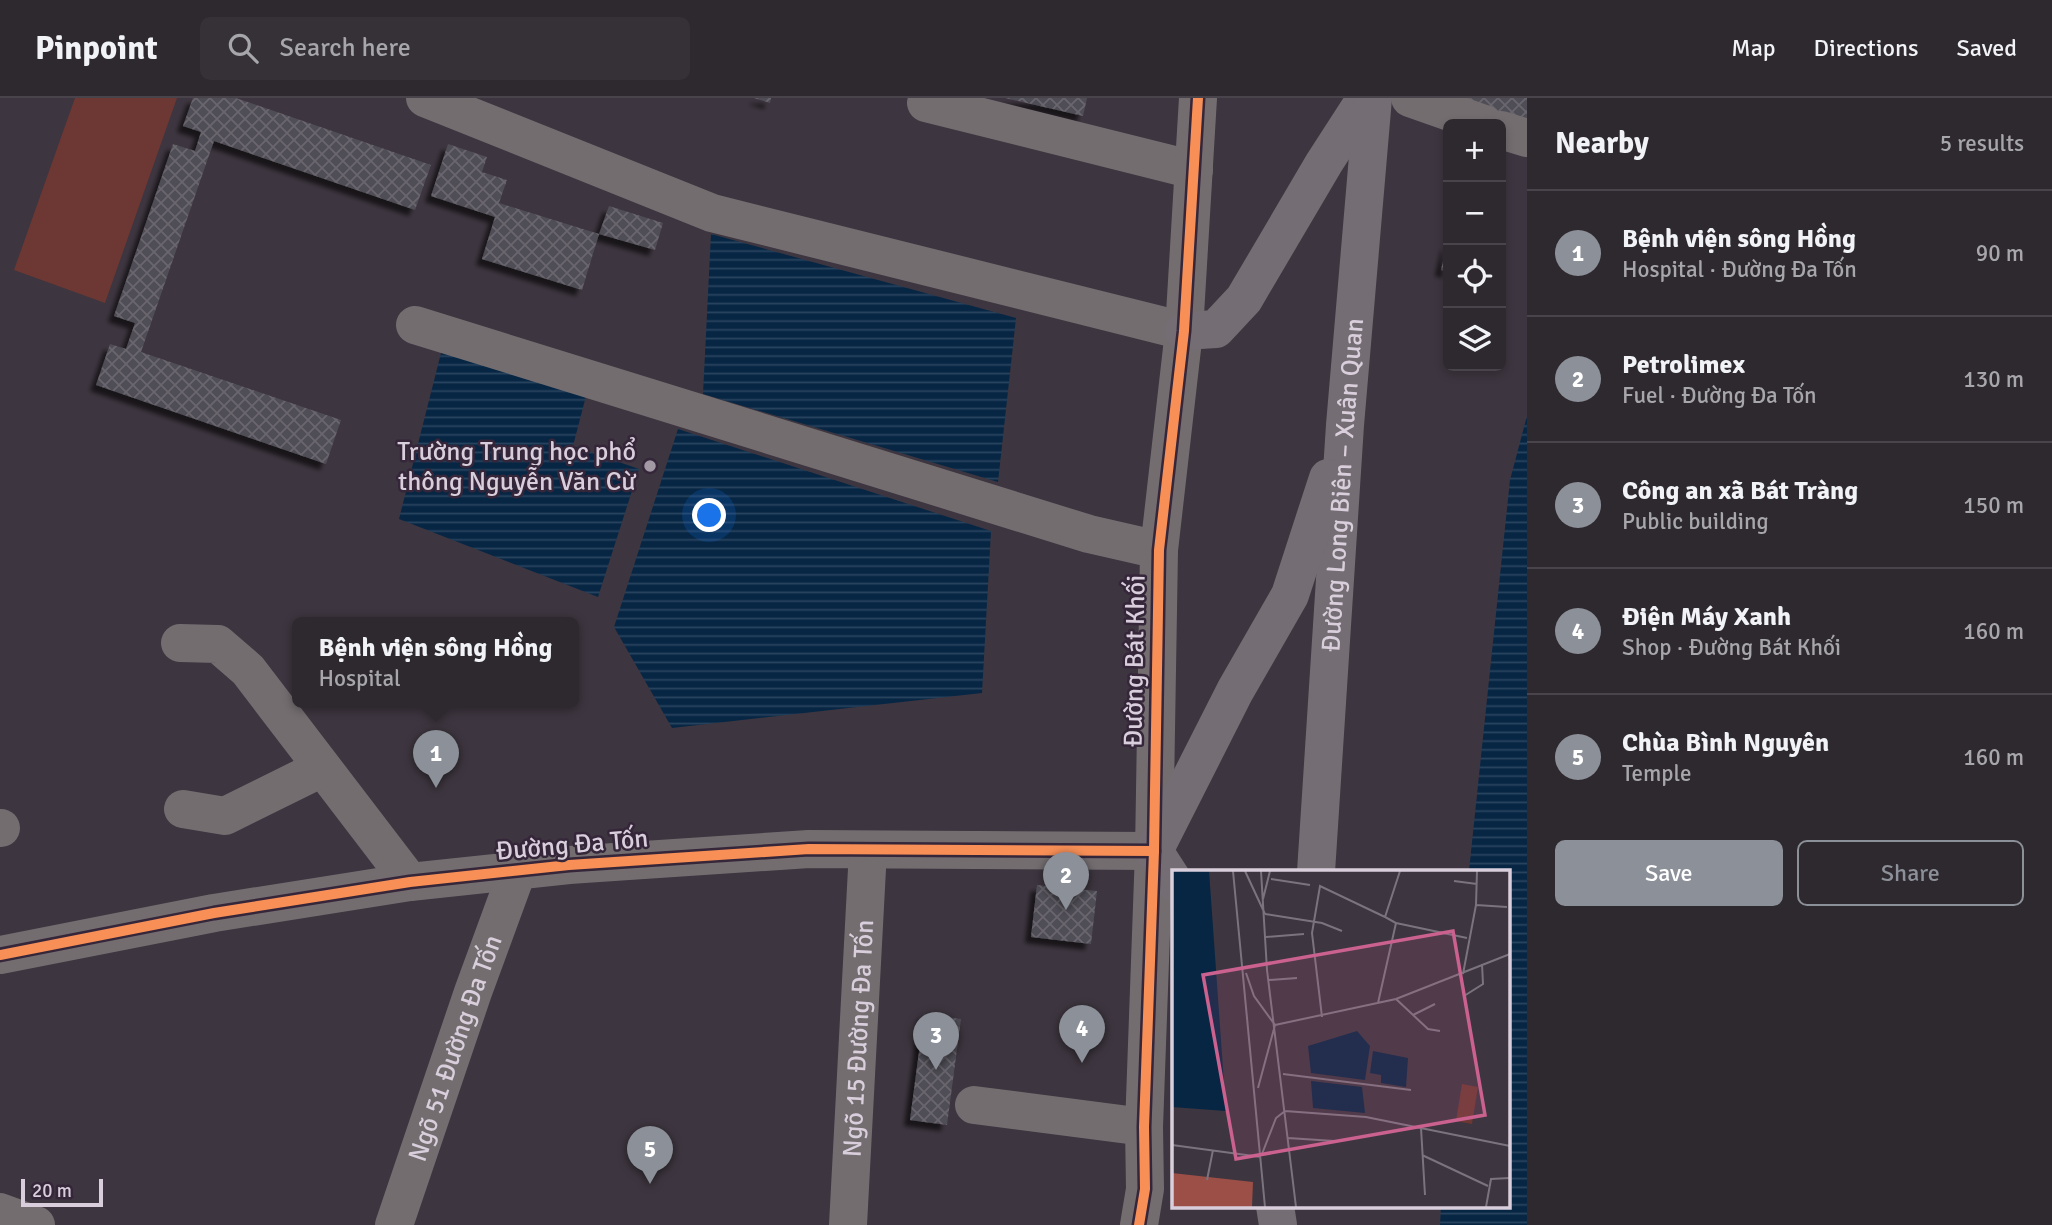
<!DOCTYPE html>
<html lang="en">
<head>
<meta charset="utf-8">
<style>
  :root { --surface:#2e282f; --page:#363037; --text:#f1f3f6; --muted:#a7a6aa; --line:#49444b; --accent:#8c9099 }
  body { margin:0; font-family:Signika,sans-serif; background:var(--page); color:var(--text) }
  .controls { position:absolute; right:21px; top:21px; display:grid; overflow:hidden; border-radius:10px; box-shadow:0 4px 10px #0003 }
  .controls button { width:63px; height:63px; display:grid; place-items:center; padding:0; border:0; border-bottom:2px solid var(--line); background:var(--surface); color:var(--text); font:35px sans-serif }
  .scale { position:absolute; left:21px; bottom:18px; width:82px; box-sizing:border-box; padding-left:7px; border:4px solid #d9cfdc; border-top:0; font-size:19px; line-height:24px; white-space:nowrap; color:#d9cfdc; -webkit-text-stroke:5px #35263a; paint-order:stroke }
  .you { position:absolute; left:710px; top:418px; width:24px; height:24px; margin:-18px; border:5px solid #fff; border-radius:50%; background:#1a73e8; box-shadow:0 0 0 10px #1a73e833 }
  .badge { display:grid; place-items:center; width:46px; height:46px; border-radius:50%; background:var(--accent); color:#fff; font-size:23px; font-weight:700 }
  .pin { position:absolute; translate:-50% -58px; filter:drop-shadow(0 2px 4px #0008) }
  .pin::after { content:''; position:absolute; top:37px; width:24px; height:21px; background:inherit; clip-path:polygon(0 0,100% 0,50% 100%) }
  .popup { position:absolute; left:292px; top:519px; width:287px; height:91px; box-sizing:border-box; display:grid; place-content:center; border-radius:10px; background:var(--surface); filter:drop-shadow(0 2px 5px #0005); font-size:23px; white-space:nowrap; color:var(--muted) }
  .popup b { font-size:26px; color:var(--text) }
  .popup::after { content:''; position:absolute; left:50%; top:100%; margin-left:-14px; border:14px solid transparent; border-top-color:var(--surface) }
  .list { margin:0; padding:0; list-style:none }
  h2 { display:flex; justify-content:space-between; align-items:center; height:91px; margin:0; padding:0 28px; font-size:30px }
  h2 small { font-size:23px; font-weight:400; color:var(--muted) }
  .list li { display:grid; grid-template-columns:46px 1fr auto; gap:21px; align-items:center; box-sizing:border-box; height:126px; padding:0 28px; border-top:2px solid var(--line) }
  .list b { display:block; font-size:26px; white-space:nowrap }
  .list p { margin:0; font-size:23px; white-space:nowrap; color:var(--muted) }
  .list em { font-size:23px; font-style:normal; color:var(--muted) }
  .actions { display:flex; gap:14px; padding:21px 28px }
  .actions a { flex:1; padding:16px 0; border:2px solid var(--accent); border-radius:10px; text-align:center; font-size:24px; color:var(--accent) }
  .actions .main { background:var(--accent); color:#fff }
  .icon { flex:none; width:38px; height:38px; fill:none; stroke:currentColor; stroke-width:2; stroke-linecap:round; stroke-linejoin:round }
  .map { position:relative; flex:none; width:1527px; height:1127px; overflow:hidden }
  header { display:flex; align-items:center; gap:42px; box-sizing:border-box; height:98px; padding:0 35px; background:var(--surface); border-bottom:2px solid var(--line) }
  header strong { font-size:33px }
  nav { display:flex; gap:38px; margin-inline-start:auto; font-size:24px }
  .search { width:490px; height:63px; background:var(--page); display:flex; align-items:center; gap:18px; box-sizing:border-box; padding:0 24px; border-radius:10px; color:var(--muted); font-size:26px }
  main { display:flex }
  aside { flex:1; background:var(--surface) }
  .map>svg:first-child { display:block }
  .pitch { fill:#6d3833 }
  .water { fill:url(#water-rules) }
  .building { fill:url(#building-cross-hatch); filter:url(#shadow) }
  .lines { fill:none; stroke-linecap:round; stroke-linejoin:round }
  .minor { stroke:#736d70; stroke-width:38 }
  .major { stroke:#746d73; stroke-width:38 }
  .cycleway-casing { stroke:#35263a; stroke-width:15 }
  .cycleway { stroke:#f78f57; stroke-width:10 }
  .poi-dot { fill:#a299a5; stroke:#35263a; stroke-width:2.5 }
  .labels { text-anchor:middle; stroke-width:5; stroke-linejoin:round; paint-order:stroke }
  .poi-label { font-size:26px; fill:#d9cfdc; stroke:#35263a; text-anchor:end }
  .street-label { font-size:26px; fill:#d9cfdc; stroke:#35263a }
  .inset-road { fill:none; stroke:#7b737e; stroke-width:2 }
  .view { fill:#cb618f; fill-opacity:0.15; stroke:#cb618f; stroke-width:3.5 }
  .inset-edge { fill:none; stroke:#d9cfdc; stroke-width:3.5 }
</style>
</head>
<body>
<header>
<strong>Pinpoint</strong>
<div class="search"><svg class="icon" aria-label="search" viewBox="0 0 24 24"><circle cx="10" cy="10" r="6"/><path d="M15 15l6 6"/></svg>Search here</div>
<nav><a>Map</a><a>Directions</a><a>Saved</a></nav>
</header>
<main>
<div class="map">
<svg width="1527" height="1127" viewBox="0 0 1527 1127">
  <defs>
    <pattern id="water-rules" width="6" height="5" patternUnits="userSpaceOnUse" patternTransform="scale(1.75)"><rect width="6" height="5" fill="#062644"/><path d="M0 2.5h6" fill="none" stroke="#2a445e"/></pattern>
    <pattern id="building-cross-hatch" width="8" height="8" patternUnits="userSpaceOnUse" patternTransform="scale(1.75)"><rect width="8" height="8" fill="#504d56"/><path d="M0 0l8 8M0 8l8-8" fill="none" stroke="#69666e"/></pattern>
    <filter id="shadow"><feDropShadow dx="-6" dy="6" stdDeviation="2" flood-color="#0009"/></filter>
  </defs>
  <rect width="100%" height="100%" fill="#3d353f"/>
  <polygon class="pitch" points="75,0 177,0 105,205 14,172"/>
  <g class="water">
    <polygon points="711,136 1016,220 998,384 703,296"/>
    <polygon points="442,251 586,298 573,348 639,371 598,499 399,421"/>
    <polygon points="1527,318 1527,1127 1440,1127 1441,1108 1508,1108 1508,774 1469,773 1510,382"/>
    <polygon points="678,331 991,433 982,595 672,630 614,529"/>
  </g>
  <g class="building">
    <polygon points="193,0 236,0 431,67 415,112 214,43 141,254 341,322 326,366 96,287 110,246 126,251 135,225 114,218 173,46 195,53 201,34 183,28"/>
    <polygon points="754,0 771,0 770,5"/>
    <polygon points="1005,0 1087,0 1083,18"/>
    <polygon points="1441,0 1527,0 1527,26"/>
    <polygon points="448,46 487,59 482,74 507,82 499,105 599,136 582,192 482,161 495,119 431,98"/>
    <polygon points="609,108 663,125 655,152 599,136"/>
    <polygon points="1447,146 1448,146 1448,174 1441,172"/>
    <polygon points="1037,787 1097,793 1091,846 1031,839"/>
    <polygon points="924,916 961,921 947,1027 910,1022"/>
  </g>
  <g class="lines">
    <g class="minor">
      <polyline points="425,0 712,115 1184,233"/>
      <polyline points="1410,0 1484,26"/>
      <polyline points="926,5 1194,72"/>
      <polyline points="1501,32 1527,40"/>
      <polyline points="415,227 1089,436 1159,452"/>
      <polyline points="180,545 218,546 248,572 410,784"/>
      <polyline points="183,711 225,718 322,670"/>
      <polyline points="0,730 1,730"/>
      <polyline points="0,857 214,815 410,784 569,767 809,751 1154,753"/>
      <polyline points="974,1007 1144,1029"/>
      <polyline points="0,1114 36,1127"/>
      <path id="s1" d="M394 1127 473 894 517 774"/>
      <path id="s2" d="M848 1127 868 752"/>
      <polyline points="1139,1127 1145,1091 1144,1029 1154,753 1159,452 1184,233 1198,0"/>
    </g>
    <g class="major">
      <polyline points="1184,233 1216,231 1244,201 1324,65 1366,0"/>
      <path id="s3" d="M1316 774 1345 327 1373 0"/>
      <polyline points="1174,784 1154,753 1235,593 1290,497 1328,380"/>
      <polyline points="1275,1108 1278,1127"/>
    </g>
    <g class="cycleway-casing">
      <g id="cycleway">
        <polyline points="0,857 214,815 410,784 569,767 809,751 1154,753"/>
        <polyline points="1139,1127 1145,1091 1144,1029 1154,753 1159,452 1184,233 1198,0"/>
      </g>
    </g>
    <use href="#cycleway" class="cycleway"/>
  </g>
  <circle class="poi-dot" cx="650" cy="368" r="7"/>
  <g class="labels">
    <g class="poi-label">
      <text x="636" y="362">Trường Trung học phổ<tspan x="636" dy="30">thông Nguyễn Văn Cừ</tspan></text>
    </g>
    <g class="street-label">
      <text dy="9" stroke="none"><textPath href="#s3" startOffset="388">Đường Long Biên – Xuân Quan</textPath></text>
      <text transform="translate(1134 563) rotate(-89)" y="9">Đường Bát Khối</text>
      <text transform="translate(572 746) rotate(-5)" y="9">Đường Đa Tốn</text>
      <text dy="9" stroke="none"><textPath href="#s2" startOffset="187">Ngõ 15 Đường Đa Tốn</textPath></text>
      <text dy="9" stroke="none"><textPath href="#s1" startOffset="187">Ngõ 51 Đường Đa Tốn</textPath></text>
    </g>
  </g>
  <g transform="translate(1172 772)">
    <rect width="338" height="338" fill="#3d353f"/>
    <path d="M0 303 81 312 80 337H0Z" fill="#9c4f47"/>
    <path d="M290 214 306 217 300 254 284 251Z" fill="#6d3833"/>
    <path d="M0 1H37L54 241 0 237ZM185 161 198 176 193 210 139 203 136 176ZM201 181 236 188 234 217 209 213V205L198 203ZM139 211 190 217 193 243 141 238Z" fill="#062644"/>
    <path class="inset-road" d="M61 1 93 337M73 1 93 44M89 1 95 100 124 337M99 9 138 15M282 11 305 14M91 29 98 1M304 35 335 37M93 44 150 53 170 61M224 53 295 68M94 67 132 64M74 103 82 126 103 155 86 218M291 104 304 35 305 1M97 110 125 108M292 126 311 114 310 94M224 129 256 159 268 161M206 133 224 53 213 47 228 1M241 145 263 134M150 147 140 63 148 16 213 47M103 155 224 129 338 84M111 204 239 220M113 241 194 247 338 276M249 258 253 325M116 268 162 271M0 275 89 287M90 284 104 248 113 241M250 285 316 316M35 310 41 280M314 337 319 309 338 308"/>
    <path class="view" d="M281 61 313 245 64 289 31 105Z"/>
    <rect width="338" height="338" class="inset-edge"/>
  </g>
</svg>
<div class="controls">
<button>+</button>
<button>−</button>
<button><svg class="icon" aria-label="locate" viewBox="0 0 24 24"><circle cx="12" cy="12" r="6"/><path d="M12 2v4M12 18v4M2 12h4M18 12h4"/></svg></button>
<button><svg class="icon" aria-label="layers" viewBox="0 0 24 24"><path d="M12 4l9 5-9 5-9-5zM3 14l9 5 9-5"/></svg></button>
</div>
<div class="scale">20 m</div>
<div class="you"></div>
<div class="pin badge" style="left:436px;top:690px">1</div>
<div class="popup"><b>Bệnh viện sông Hồng</b>Hospital</div>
<div class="pin badge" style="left:1066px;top:812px">2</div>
<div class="pin badge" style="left:936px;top:972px">3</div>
<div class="pin badge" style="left:1082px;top:965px">4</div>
<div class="pin badge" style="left:650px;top:1086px">5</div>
</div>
<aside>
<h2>Nearby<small>5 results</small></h2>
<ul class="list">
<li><span class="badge">1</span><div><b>Bệnh viện sông Hồng</b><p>Hospital · Đường Đa Tốn</p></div><em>90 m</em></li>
<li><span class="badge">2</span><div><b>Petrolimex</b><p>Fuel · Đường Đa Tốn</p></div><em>130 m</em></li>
<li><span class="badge">3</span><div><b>Công an xã Bát Tràng</b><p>Public building</p></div><em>150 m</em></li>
<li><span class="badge">4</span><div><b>Điện Máy Xanh</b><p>Shop · Đường Bát Khối</p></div><em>160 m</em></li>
<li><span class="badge">5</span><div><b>Chùa Bình Nguyên</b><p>Temple</p></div><em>160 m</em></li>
</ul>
<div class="actions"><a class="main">Save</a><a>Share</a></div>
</aside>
</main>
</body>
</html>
